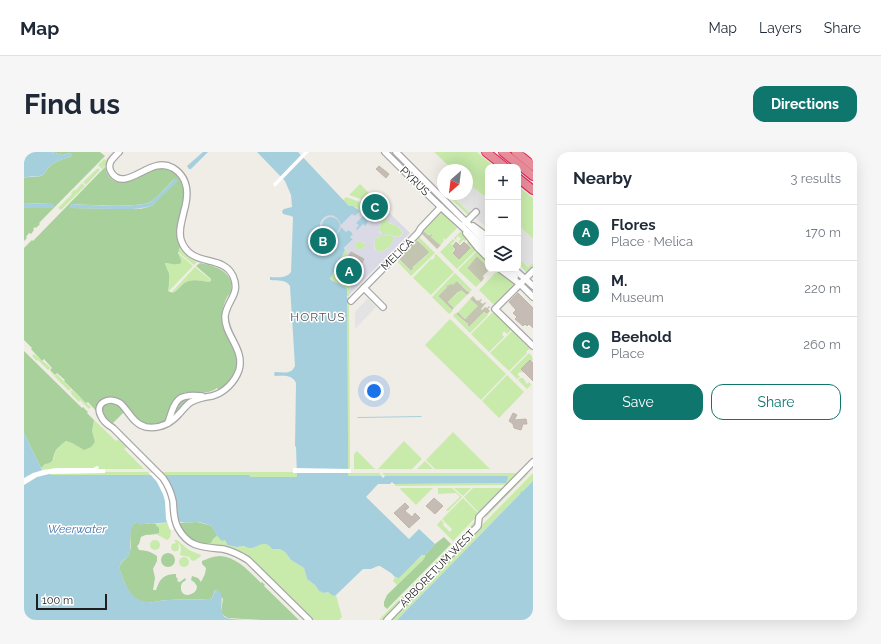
<!DOCTYPE html>
<html lang="en">
<head>
<meta charset="utf-8">
<style>
  :root { --surface:#fff; --page:#f6f6f7; --text:#1f2937; --muted:#747a83; --line:#e0e1e3; --accent:#0f766e }
  body { margin:0; font-family:Raleway,sans-serif; background:var(--page); color:var(--text) }
  .controls { position:absolute; right:12px; top:12px; display:grid; overflow:hidden; border-radius:8px; box-shadow:0 4px 16px #0002 }
  .controls button { width:36px; height:36px; display:grid; place-items:center; padding:0; border:0; border-bottom:1px solid var(--line); background:var(--surface); color:var(--text); font:20px sans-serif }
  .compass { position:absolute; left:413px; top:12px; width:36px; height:36px; border-radius:50%; background:var(--surface); box-shadow:0 4px 16px #0002; rotate:208deg }
  .scale { position:absolute; left:12px; bottom:10px; width:71px; box-sizing:border-box; padding-left:4px; border:2px solid #1f1f1f; border-top:0; font-size:11px; line-height:14px; white-space:nowrap; color:#1f1f1f; -webkit-text-stroke:3px #fff; paint-order:stroke }
  .you { position:absolute; left:350px; top:239px; width:14px; height:14px; margin:-10px; border:3px solid #fff; border-radius:50%; background:#1a73e8; box-shadow:0 0 0 6px #1a73e833 }
  .badge { display:grid; place-items:center; width:26px; height:26px; border-radius:50%; background:var(--accent); color:#fff; font-size:13px; font-weight:700 }
  .pin { position:absolute; translate:-50% -50%; border:2px solid #fff; box-shadow:0 1px 4px #0006 }
  .list { margin:0; padding:0; list-style:none }
  h2 { display:flex; justify-content:space-between; align-items:center; height:52px; margin:0; padding:0 16px; font-size:17px }
  h2 small { font-size:13px; font-weight:400; color:var(--muted) }
  .list li { display:grid; grid-template-columns:26px 1fr auto; gap:12px; align-items:center; box-sizing:border-box; height:56px; padding:0 16px; border-top:1px solid var(--line) }
  .list b { display:block; font-size:15px; white-space:nowrap }
  .list p { margin:0; font-size:13px; white-space:nowrap; color:var(--muted) }
  .list em { font-size:13px; font-style:normal; color:var(--muted) }
  .actions { display:flex; gap:8px; padding:12px 16px }
  .actions a { flex:1; padding:9px 0; border:1px solid var(--accent); border-radius:12px; text-align:center; font-size:14px; color:var(--accent) }
  .actions .main { background:var(--accent); color:#fff }
  .icon { flex:none; width:22px; height:22px; fill:none; stroke:currentColor; stroke-width:2; stroke-linecap:round; stroke-linejoin:round }
  .map { position:relative; flex:none; width:509px; height:468px; overflow:hidden; border-radius:12px }
  header { display:flex; align-items:center; gap:24px; box-sizing:border-box; height:56px; padding:0 20px; background:var(--surface); border-bottom:1px solid var(--line) }
  header strong { font-size:19px }
  nav { display:flex; gap:22px; margin-inline-start:auto; font-size:14px }
  .intro { display:flex; align-items:center; justify-content:space-between; box-sizing:border-box; height:96px; padding:0 24px }
  h1 { margin:0; font-size:28px }
  .button { padding:10px 18px; border-radius:12px; background:var(--accent); color:#fff; font-size:14px; font-weight:700 }
  main { display:flex; gap:24px; padding:0 24px }
  aside { flex:1; background:var(--surface); border-radius:12px; box-shadow:0 4px 16px #0002 }
  .map>svg:first-child { display:block }
  .construction { fill:#c4c5b1 }
  .grass { fill:#c8ebab }
  .forest { fill:#a7d09a; fill-rule:evenodd }
  .parking { fill:#e3e3e3 }
  .plaza { fill:#dadae6; fill-rule:evenodd }
  .water { fill:#a6cfde }
  .pier { fill:#fff }
  .building { fill:#c5bcb5; stroke:#c2b5a8 }
  .lines { fill:none; stroke-linecap:round; stroke-linejoin:round }
  .minor-casing { stroke:#a6a6a6; stroke-width:8 }
  .highway-casing { stroke:#de235b; stroke-width:10 }
  .minor { stroke:#fff; stroke-width:5.5 }
  .highway { stroke:#e88d9a; stroke-width:8 }
  .labels { text-anchor:middle; stroke-width:3; stroke-linejoin:round; paint-order:stroke }
  .street-label { font-size:11px; fill:#1f1f1f; stroke:#fff }
  .neighbourhood-label { font-size:12px; letter-spacing:1px; fill:#525252; stroke:#fff }
  .water-label { font-size:12px; font-style:italic; fill:#4a79b1; stroke:#fff }
</style>
</head>
<body>
<header>
<strong>Map</strong>
<nav><a>Map</a><a>Layers</a><a>Share</a></nav>
</header>
<div class="intro"><h1>Find us</h1><a class="button">Directions</a></div>
<main>
<div class="map">
<svg width="509" height="468" viewBox="0 0 509 468">
  <rect width="100%" height="100%" fill="#f0ede6"/>
  <g class="construction">
    <polygon points="399,78 404,83 408,82 409,83 407,85 417,93 413,97 397,81"/>
    <polygon points="393,88 406,100 389,115 389,117 387,119 375,107 379,102 378,100 381,97 383,99"/>
    <polygon points="453,104 464,115 464,117 466,117 459,124 460,126 457,130 443,116"/>
    <polygon points="433,129 443,139 446,140 443,143 438,139 434,140 424,150 430,156 428,158 414,144 423,135 421,133 422,132"/>
    <polygon points="449,144 453,149 454,148 455,149 457,147 458,148 456,150 459,152 461,150 462,151 457,157 458,158 461,155 463,156 465,154 466,155 464,157 466,159 463,162 460,160 445,175 443,173 444,172 432,162 434,160 441,167 453,154 446,147"/>
  </g>
  <g class="grass">
    <polygon points="365,0 368,0 420,51 419,52"/>
    <polygon points="410,0 453,0 471,15 464,15 464,47 447,34 443,38 443,18 429,18"/>
    <polygon points="87,2 89,3 83,12 78,17 74,13 80,7 82,8"/>
    <polygon points="74,16 76,18 62,33 59,30"/>
    <polygon points="58,31 61,34 37,58 34,56 48,42 47,41 50,38 52,38"/>
    <polygon points="336,32 349,45 344,45 337,47 325,43"/>
    <polygon points="494,34 509,46 509,87 494,73"/>
    <polygon points="435,42 439,42 433,49 447,62 445,64 428,48"/>
    <polygon points="322,45 336,50 338,56 336,59 332,55 325,54 319,48"/>
    <path d="M417 60 433 76 421 88 420 86 419 87 420 89 416 93 407 85 409 83 408 82 406 84 399 78 400 77 399 76C407 72 410 64 417 60Z"/>
    <polygon points="360,65 362,66 365,71 373,74 379,81 375,85 366,83 358,82 355,78 358,67"/>
    <polygon points="437,79 443,87 441,89 439,88 428,100 435,107 446,96 442,92 445,89 452,98 433,117 416,100 429,87 431,89 427,92 431,96 435,91 434,90 437,87 434,84 432,86 433,89 430,86"/>
    <path d="M357 84H368L371 87C368 91 364 97 359 99 350 103 349 91 352 86Z"/>
    <path d="M394 84 411 101 387 124 371 107 378 100 380 102 375 107V108L387 119C389 117 390 114 393 111 398 108 402 105 405 100L394 88 382 99 381 97Z"/>
    <polygon points="333,88 341,92 341,95 334,98 332,98 331,94"/>
    <polygon points="156,95 162,103 173,110 170,113 154,100"/>
    <polygon points="321,98 324,99 310,126 325,134 325,144 323,144 322,137 320,134 307,128 306,127"/>
    <polygon points="453,99 464,109 464,115 453,104 443,116 457,130 452,135 434,118"/>
    <path d="M154 101 169 114 145 139H144C145 133 147 126 145 120 143 116 142 115 141 110L145 111 154 103Z"/>
    <polygon points="412,102 430,120 407,143 389,126 407,107 408,108 411,105 410,104"/>
    <polygon points="494,105 504,115 509,111 509,115 503,121 494,111"/>
    <path d="M171 115 187 128 186 130C176 129 167 126 159 132 155 134 153 139 149 142L147 141Z"/>
    <polygon points="473,119 474,119 492,133 471,154 455,138"/>
    <polygon points="431,121 448,138 445,140 433,129 429,133 427,132 424,134 421,133 423,135 414,144 429,159 425,162 408,145"/>
    <polygon points="437,138 443,143 430,156 424,150"/>
    <polygon points="323,145 325,145 326,316 324,317"/>
    <polygon points="446,147 454,154 441,167 434,160"/>
    <polygon points="470,159 488,177 483,182 480,179 478,182 480,185 465,200 447,182"/>
    <polygon points="460,160 464,163 446,181 429,164 431,161 444,172 443,174 445,175"/>
    <polygon points="426,167 482,222 457,248 401,193"/>
    <polygon points="489,178 508,196 506,198 505,197 502,200 503,201 485,219 466,201"/>
    <polygon points="505,201 508,204 508,205 509,208 508,209 506,208 497,217 501,220 499,221 498,220 494,221 494,223 496,225 493,227 486,220"/>
    <polygon points="10,202 18,209 19,209 27,216 24,218 14,208 13,209 8,204"/>
    <polygon points="25,219 31,224 33,222 47,237 45,239"/>
    <polygon points="483,223 500,240 475,266 458,249"/>
    <polygon points="496,226 499,226 503,232 505,230 507,233 503,237 494,228"/>
    <polygon points="48,238 67,255 65,257 56,248 55,250 47,242 48,241 46,240"/>
    <path d="M70 268 92 289 95 287 103 295 100 297 120 317H81V320H124L127 324H31C25 323 20 321 17 316 20 312 21 312 25 311L30 306 31 300 35 294 42 289 48 291 60 298 71 290 68 279Z"/>
    <polygon points="429,280 466,317 411,317 402,308"/>
    <polygon points="380,289 398,307 388,317 354,317"/>
    <polygon points="333,299 351,317 330,317 330,302"/>
    <polygon points="401,309 409,317 393,317"/>
    <polygon points="137,320 273,320 273,325 227,325 225,323 140,323"/>
    <polygon points="324,321 355,321 359,325 357,324 324,324"/>
    <polygon points="358,321 496,321 484,333 372,334 368,330 370,332 482,331 482,324 361,324"/>
    <polygon points="502,321 505,321 462,365 460,363"/>
    <polygon points="509,321 509,329 499,339 497,339 497,341 373,468 365,468"/>
    <polygon points="377,336 409,336 392,353 376,337"/>
    <polygon points="414,336 428,336 438,345 424,359 422,358 436,345 432,341 414,342"/>
    <polygon points="430,336 447,336 439,344"/>
    <polygon points="449,336 482,336 456,362 440,345"/>
    <polygon points="439,346 455,362 429,389 413,373 417,368 420,371 419,373 426,380 428,377 418,367"/>
    <polygon points="452,368 452,373 433,393 431,390"/>
    <polygon points="144,370 147,379 146,386 143,388 132,382 135,381 133,372"/>
    <path d="M193 384 195 386 202 388 201 390 203 393C206 394 209 394 213 395 215 395 217 394 219 394 222 395 225 397 228 396 235 394 241 386 248 397H256L261 400 267 408 280 416 283 427 291 433 295 439 300 441 304 440 309 444 312 443 318 465 315 468H287L225 407 179 393C185 392 188 392 190 386Z"/>
    <circle cx="131" cy="393" r="5"/>
    <path d="M150 388H153L165 398 177 403V404L170 409 167 408 165 405 156 403C157 398 158 394 154 391L155 395C155 399 153 400 149 399L147 396 148 392 152 391Z"/>
    <polygon points="428,393 430,396 360,468 355,468"/>
    <polygon points="400,402 401,405 399,408 373,433 369,429 371,425 372,426"/>
    <circle cx="160" cy="410" r="5"/>
  </g>
  <g class="forest">
    <path d="M28 0H76L81 4 15 71 16 72 12 76 11 75 9 77 10 78 7 82 5 81 2 85 3 86 0 89V56H28L29 55V52L0 51V26C6 24 13 26 19 23 21 21 23 17 25 15 31 9 40 7 48 4L46 1 38 3Z"/>
    <path d="M81 15C85 36 105 32 119 23 122 21 121 20 124 19 133 15 140 16 149 18L150 21C154 25 158 32 161 34V37L155 93 156 95 154 101 157 108V111C149 114 149 111 141 111 142 115 143 117 145 121 146 126 145 133 144 139L149 141C153 139 155 135 159 132 167 126 176 129 185 130L187 129V127L172 114 176 111C188 114 199 115 206 127 207 130 208 135 207 139 206 142 203 144 202 147 198 156 197 166 199 175L202 177 214 207 213 217 209 227 196 239 193 236C185 243 171 240 161 240L141 269 137 272 126 273 116 270 92 246H85L73 260 64 250 62 251 40 229 41 228 33 221 31 223 26 218 28 216 20 207 18 209 7 197 8 196 0 188V96L8 88 9 89ZM151 26 129 53 124 55 116 57 46 56V55L48 52C63 53 116 56 126 50 134 45 144 33 151 26Z"/>
    <path d="M0 199 58 256 59 255 64 260 63 261 70 268 68 279 71 290 67 295 60 298 48 291 42 289C38 292 35 294 32 298 28 305 31 311 21 312L17 316 0 281Z"/>
    <polygon points="163,245 167,248 146,268 152,252"/>
    <path d="M88 249 91 250 101 259 88 272C81 267 75 262 79 253Z"/>
    <path d="M153 369 157 371 173 370 185 373 188 374 193 384 190 386 187 391C171 396 159 382 153 369Z"/>
    <path d="M112 370 127 372H133L132 373 135 376V381C128 384 124 381 117 385L115 392 113 394 115 398C122 398 128 400 133 404V409L129 417 131 426 129 438H132C136 427 139 422 152 422V425L154 427 153 429 156 430 161 426 162 428C159 430 157 431 157 435 156 452 185 438 167 428L168 424 174 426 177 430 181 422 182 416 178 412V409C183 407 190 404 196 404 213 405 226 420 237 431L238 430 241 433 240 434 275 468H237L204 466 199 463 197 460 199 447 191 438 188 446 185 447C172 448 159 447 145 448 140 448 135 449 130 450 114 452 105 443 100 429 98 424 95 419 96 414 97 409 103 407 105 402 110 392 101 380 112 370Z"/>
    <polygon points="420,385 427,392 363,457 360,454 360,450 363,443 399,408 401,405 401,403 411,392"/>
    <circle cx="144" cy="408" r="7"/>
  </g>
  <g class="parking">
    <polygon points="447,34 464,47 464,76 450,65 433,49 439,42 443,42 443,38"/>
    <polygon points="494,73 509,87 509,111 504,115 494,105 494,102 495,101 494,99"/>
    <polygon points="344,146 352,155 331,177 331,160"/>
  </g>
  <path class="plaza" d="M344 45H349L386 81 325 143V134L310 126 324 99 320 97 329 87 322 80 317 78 314 81 310 84H303L298 81 296 77V73L297 69 300 65 304 63H308L312 64 315 67 318 72 328 62 331 64 338 56 336 50 337 47ZM360 65 362 66 364 70 373 74 379 80V81L376 85H374L366 83 359 82 356 81 355 78 358 67ZM357 84H367L369 85 371 87 364 96 361 98 356 100 353 99 351 97 350 92 352 86ZM333 88 341 92V95L334 98H332L331 94ZM327 100V132L314 125Z"/>
  <g class="water">
    <path d="M0 0H28L38 3 46 1H49L48 4C40 7 31 9 25 15 23 17 21 21 19 23 13 26 6 23 0 26Z"/>
    <polygon points="179,0 184,0 167,17 165,17 163,14"/>
    <path d="M233 0H274L325 54H329L336 59 331 64 328 62 317 73C310 52 286 69 301 83 297 83 294 83 293 87 290 98 312 96 303 84 310 85 315 82 317 75L322 80 325 78 329 82 326 85 329 87 320 96 321 98 306 127 307 128 321 135 323 138 324 279V324H357L359 326 361 324H483L484 326 482 331 370 332 368 330 366 332H354L342 345 385 387 395 377 411 392 401 403H398L375 426 371 425 367 421 356 414H354L347 417H339L312 443 309 444 304 440 300 441 295 439 291 433 283 427 280 416 267 408 261 400 256 397H248C240 385 233 397 225 396 223 396 221 394 219 394 217 394 215 395 213 395 209 394 206 394 203 393L201 388 198 389C193 385 190 380 188 374 183 372 179 371 174 370 168 370 160 372 154 369L127 372 121 371 117 373 112 370C106 376 106 385 106 393 106 396 107 399 105 402 103 407 97 408 96 414 95 418 98 424 100 429 105 442 114 452 130 450 135 449 140 448 145 448 159 447 172 448 185 447L188 446 192 437C205 443 190 461 203 466 209 468 229 468 237 468H0V281L18 318 22 321 28 323H225L227 325H273L272 295 271 294 272 231C268 222 259 224 251 224L250 222 251 220C259 220 267 223 271 214L266 134C262 127 253 129 246 128V125C253 125 262 127 267 120L269 65 267 64 259 62 258 59 260 57 268 55 267 43 261 29Z"/>
    <path d="M152 26 154 29 129 53C117 58 103 57 91 57 76 57 61 56 46 56V55L48 52C62 53 117 56 126 50 135 44 144 33 152 26Z"/>
    <polygon points="0,51 29,52 30,54 28,56 0,56"/>
    <polygon points="339,64 344,70 341,74 339,72 333,78 332,77 335,73 332,71"/>
    <circle cx="307" cy="74" r="9"/>
    <polygon points="398,264 397,265 334,266 333,266 334,265 336,265"/>
    <polygon points="509,329 509,468 373,468 497,341 496,340 499,339"/>
  </g>
  <g class="pier">
    <polygon points="280,0 285,0 251,35 249,32"/>
    <polygon points="73,314 75,315 74,317 81,317 81,321 25,322 13,325 0,333 0,326 9,321 19,318 32,316 69,316"/>
    <polygon points="269,316 327,317 327,321 269,321"/>
    <polygon points="125,321 138,321 145,330 150,343 152,365 156,376 146,378 142,367 141,349 139,342 133,330"/>
  </g>
  <g class="building">
    <polygon points="355,14 365,22 362,26 352,17"/>
    <circle cx="299" cy="89" r="6"/>
    <polygon points="432,90 436,94 440,90 446,96 435,107 429,101 432,97 429,94"/>
    <polygon points="327,100 340,107 327,132 314,125"/>
    <polygon points="494,141 509,156 509,176 505,172 503,174 501,172 499,174 491,167 493,165 489,161 492,158 485,150"/>
    <polygon points="506,208 509,211 509,229 497,217"/>
    <polygon points="489,261 493,263 490,268 502,267 503,272 499,272 497,278 490,276 489,272 485,269"/>
    <polygon points="410,346 419,354 411,362 402,354"/>
    <polygon points="381,351 385,355 381,359 388,365 391,361 396,366 385,376 370,361"/>
  </g>
  <g class="lines">
    <g class="minor-casing">
      <g id="minor">
        <path d="M95 0C92 3 89 6 87 9 82 18 91 28 100 27 116 25 131 6 149 16 165 26 165 42 160 59 158 69 154 78 157 88 167 117 198 101 209 124 217 142 203 148 201 164 200 183 221 197 215 218 211 230 200 241 188 244 181 245 174 246 167 250 162 253 159 258 155 262 146 272 135 277 122 275 109 272 105 259 96 251 85 244 70 251 77 264 79 269 84 273 89 276L139 326C144 333 147 340 149 349 150 358 149 367 154 376 165 396 179 395 199 397 208 399 216 403 224 408L285 468"/>
        <path d="M361 0C380 19 399 38 419 57 434 71 449 84 464 99"/>
        <polyline points="372,0 464,92"/>
        <polyline points="441,71 452,60"/>
        <polyline points="449,74 464,85"/>
        <polyline points="442,81 454,96 464,106"/>
        <polyline points="476,117 496,132 509,145"/>
        <polyline points="483,117 491,125"/>
        <polyline points="490,117 509,134"/>
        <polyline points="509,119 471,157 509,194"/>
        <polyline points="340,136 359,155"/>
        <polyline points="327,149 394,81 397,76 417,55"/>
        <path d="M144 271C151 249 152 241 178 244"/>
        <polyline points="363,468 454,374 455,365 457,363 509,310"/>
      </g>
    </g>
    <g class="highway-casing">
      <g id="highway">
        <polyline points="462,0 481,15"/>
        <polyline points="479,0 509,24"/>
        <polyline points="492,0 509,14"/>
        <polyline points="494,26 509,38"/>
      </g>
    </g>
    <use href="#minor" class="minor"/>
    <use href="#highway" class="highway"/>
  </g>
  <g class="labels">
    <g class="street-label">
      <text transform="translate(391 29) rotate(44)" y="4">PYRUS</text>
      <text transform="translate(373 102) rotate(-45)" y="4">MELICA</text>
      <text transform="translate(413 416) rotate(-46)" y="4">ARBORETUM WEST</text>
    </g>
    <g class="neighbourhood-label">
      <text x="294" y="169">HORTUS</text>
    </g>
    <g class="water-label">
      <text x="53" y="381">Weerwater</text>
    </g>
  </g>
</svg>
<div class="controls">
<button>+</button>
<button>−</button>
<button><svg class="icon" aria-label="layers" viewBox="0 0 24 24"><path d="M12 4l9 5-9 5-9-5zM3 14l9 5 9-5"/></svg></button>
</div>
<svg class="compass" viewBox="-18 -18 36 36"><path d="M0-13l5 13h-10z" fill="#e53935"/><path d="M0 13l5-13h-10z" fill="#747a83"/></svg>
<div class="scale">100 m</div>
<div class="you"></div>
<div class="pin badge" style="left:325px;top:119px">A</div>
<div class="pin badge" style="left:299px;top:89px">B</div>
<div class="pin badge" style="left:351px;top:55px">C</div>
</div>
<aside>
<h2>Nearby<small>3 results</small></h2>
<ul class="list">
<li><span class="badge">A</span><div><b>Flores</b><p>Place · Melica</p></div><em>170 m</em></li>
<li><span class="badge">B</span><div><b>M.</b><p>Museum</p></div><em>220 m</em></li>
<li><span class="badge">C</span><div><b>Beehold</b><p>Place</p></div><em>260 m</em></li>
</ul>
<div class="actions"><a class="main">Save</a><a>Share</a></div>
</aside>
</main>
</body>
</html>
